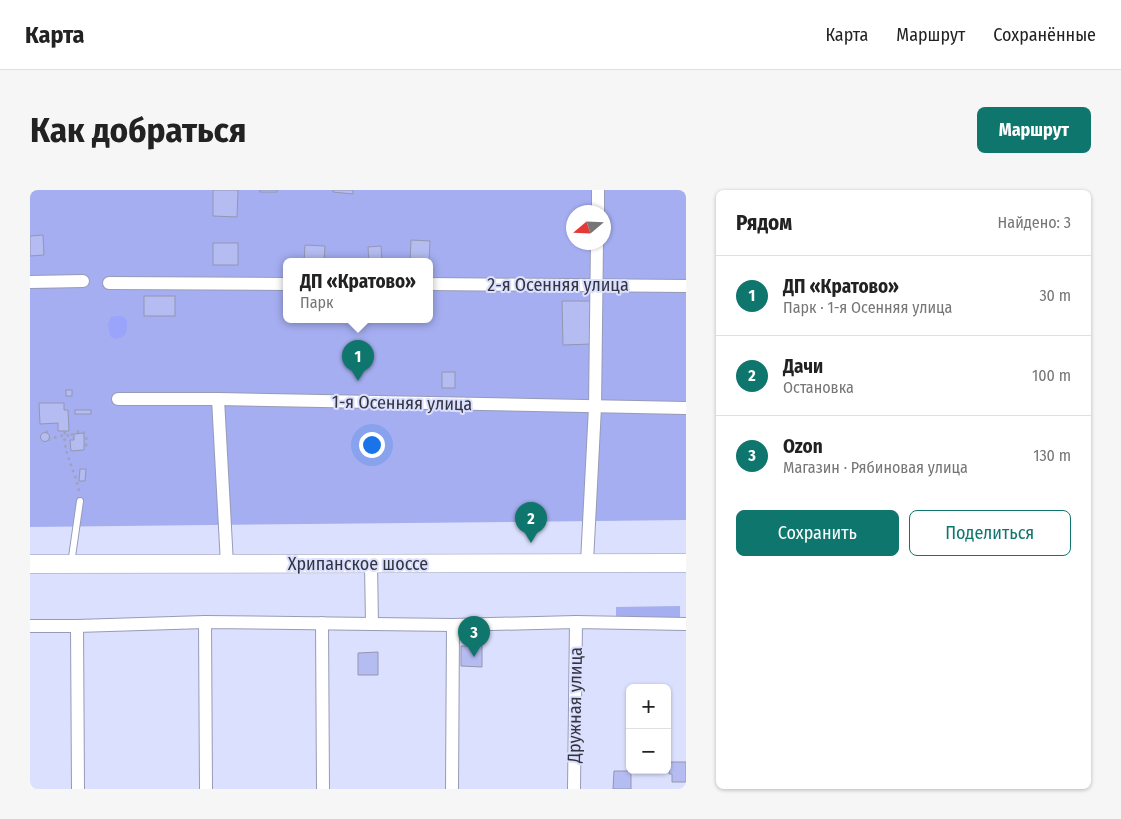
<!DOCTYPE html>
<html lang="ru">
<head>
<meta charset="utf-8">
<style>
  :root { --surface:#fff; --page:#f6f6f6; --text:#222; --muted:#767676; --line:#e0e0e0; --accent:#0f766e }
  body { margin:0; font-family:"Fira Sans Condensed",sans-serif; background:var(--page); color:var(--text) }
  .controls { position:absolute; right:15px; bottom:15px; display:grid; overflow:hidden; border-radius:8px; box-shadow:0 1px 4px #0004 }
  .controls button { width:45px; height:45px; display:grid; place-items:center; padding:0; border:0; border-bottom:1px solid var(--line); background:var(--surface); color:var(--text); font:25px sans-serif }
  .compass { position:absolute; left:536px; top:15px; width:45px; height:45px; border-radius:50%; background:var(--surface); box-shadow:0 1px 4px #0004; rotate:251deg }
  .you { position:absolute; left:341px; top:254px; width:18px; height:18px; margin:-12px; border:4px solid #fff; border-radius:50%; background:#1a73e8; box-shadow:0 0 0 8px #1a73e833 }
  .badge { display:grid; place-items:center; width:32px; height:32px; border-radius:50%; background:var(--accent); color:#fff; font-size:16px; font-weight:700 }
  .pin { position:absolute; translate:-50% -41px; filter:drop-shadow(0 1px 2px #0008) }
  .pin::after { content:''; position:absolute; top:26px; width:18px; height:15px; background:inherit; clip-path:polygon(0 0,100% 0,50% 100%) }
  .popup { position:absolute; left:253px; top:68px; width:150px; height:65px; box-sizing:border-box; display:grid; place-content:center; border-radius:8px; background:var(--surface); filter:drop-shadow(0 1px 4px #0005); font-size:16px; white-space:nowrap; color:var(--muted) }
  .popup b { font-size:19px; color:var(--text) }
  .popup::after { content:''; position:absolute; left:50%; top:100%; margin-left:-10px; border:10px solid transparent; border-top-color:var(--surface) }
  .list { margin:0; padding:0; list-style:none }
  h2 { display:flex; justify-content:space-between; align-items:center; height:65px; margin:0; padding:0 20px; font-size:21px }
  h2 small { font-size:16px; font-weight:400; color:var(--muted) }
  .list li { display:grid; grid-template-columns:32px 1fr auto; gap:15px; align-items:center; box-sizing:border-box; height:80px; padding:0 20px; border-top:1px solid var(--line) }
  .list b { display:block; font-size:19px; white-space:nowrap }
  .list p { margin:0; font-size:16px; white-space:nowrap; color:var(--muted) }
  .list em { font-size:16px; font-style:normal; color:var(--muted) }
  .actions { display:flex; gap:10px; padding:15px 20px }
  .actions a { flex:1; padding:11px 0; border:1px solid var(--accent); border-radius:8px; text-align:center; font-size:18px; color:var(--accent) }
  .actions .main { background:var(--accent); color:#fff }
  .map { position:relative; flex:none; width:656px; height:599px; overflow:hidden; border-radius:8px }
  header { display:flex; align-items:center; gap:30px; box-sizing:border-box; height:70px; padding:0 25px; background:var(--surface); border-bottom:1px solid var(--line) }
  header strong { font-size:24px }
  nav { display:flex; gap:28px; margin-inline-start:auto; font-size:18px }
  .intro { display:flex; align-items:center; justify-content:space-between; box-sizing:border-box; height:120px; padding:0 30px }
  h1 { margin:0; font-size:35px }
  .button { padding:12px 22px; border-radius:8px; background:var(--accent); color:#fff; font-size:18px; font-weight:700 }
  main { display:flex; gap:30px; padding:0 30px }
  aside { flex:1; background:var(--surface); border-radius:8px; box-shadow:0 1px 4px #0004 }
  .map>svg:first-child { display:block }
  .green { fill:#a5aef1; fill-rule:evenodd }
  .water { fill:#9aa4fa }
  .building { fill:#b5bcf1; stroke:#9296b2 }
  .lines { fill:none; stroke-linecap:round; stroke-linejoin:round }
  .service-casing { stroke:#979bb7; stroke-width:8 }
  .minor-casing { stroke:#979bb7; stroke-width:14 }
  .secondary-casing { stroke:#979bb7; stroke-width:19 }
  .path { stroke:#9ea2b9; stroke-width:2.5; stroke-dasharray:2.5 4; stroke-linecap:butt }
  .service { stroke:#fff; stroke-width:6 }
  .minor { stroke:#fff; stroke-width:12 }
  .secondary { stroke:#fff; stroke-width:18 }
  .labels { text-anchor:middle; stroke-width:4; stroke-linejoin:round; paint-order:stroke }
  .street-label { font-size:18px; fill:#333440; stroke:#dbe0fe }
</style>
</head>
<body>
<header>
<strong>Карта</strong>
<nav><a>Карта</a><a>Маршрут</a><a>Сохранённые</a></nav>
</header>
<div class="intro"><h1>Как добраться</h1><a class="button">Маршрут</a></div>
<main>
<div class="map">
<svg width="656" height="599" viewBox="0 0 656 599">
  <rect width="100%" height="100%" fill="#dbe0fe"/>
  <g class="green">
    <path d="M0 0H656V330L0 337ZM544 22H574V52H544ZM257 72H399V130H257Z"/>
    <polygon points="650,416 650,428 586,429 586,417"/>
  </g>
  <path class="water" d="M86 126H92L97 130C97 142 98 147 85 149L80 146 78 134 81 127Z"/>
  <g class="building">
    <polygon points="183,0 208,0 207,27 183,26"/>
    <rect x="230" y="0" width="17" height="2"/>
    <polygon points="303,0 323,0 323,4 303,2"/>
    <polygon points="13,45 14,65 0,66 0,46"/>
    <polygon points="381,50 400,51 399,72 380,72"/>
    <rect x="183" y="53" width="25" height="22"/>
    <polygon points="275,55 295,56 294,72 274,72"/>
    <polygon points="351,56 352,72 339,72 338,57"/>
    <rect x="114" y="106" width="31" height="20"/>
    <polygon points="532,111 561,111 562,154 533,155"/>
    <rect x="412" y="182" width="13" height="16"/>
    <rect x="36" y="200" width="6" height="6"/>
    <polygon points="9,213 34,213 34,220 38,220 39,241 28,241 28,233 10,234"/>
    <rect x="45" y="220" width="16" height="4"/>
    <circle cx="15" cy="247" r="4.5"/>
    <polygon points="54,243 54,260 41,261 40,250 44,250 44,244"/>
    <polygon points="50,279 56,279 55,291 49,291"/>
    <polygon points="431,456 452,456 452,477 431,476"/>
    <polygon points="348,462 348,485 328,485 328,463"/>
    <polygon points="640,572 656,572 656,592 642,592 642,584 639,584"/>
    <polygon points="584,581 601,581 601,599 583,599"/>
  </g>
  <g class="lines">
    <g class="service-casing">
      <polyline id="service" points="41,374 50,311"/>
    </g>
    <g class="minor-casing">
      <g id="minor">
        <polyline points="568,22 568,0"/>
        <polyline points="0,92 53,91"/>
        <polyline points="79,93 257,94"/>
        <polyline points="399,94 656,96"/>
        <polyline points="88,209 188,209 656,218"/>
        <polyline points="188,209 197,374"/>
        <polyline points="557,372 565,217 567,52"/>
        <polyline points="341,374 342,434"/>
        <polyline points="175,432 176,599"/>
        <polyline points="292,433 293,599"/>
        <polyline points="0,436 47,436 175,432 423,435 546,432 656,434"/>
        <polyline points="47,436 48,599"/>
        <polyline points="422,599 423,435"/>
        <polyline points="544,599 546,432"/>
      </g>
    </g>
    <g class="secondary-casing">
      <polyline id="secondary" points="0,374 656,373"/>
    </g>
    <g class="path">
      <path d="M35 242C32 262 46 281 49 302"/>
      <polyline points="16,243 19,239"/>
      <path d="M41 245 46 242 52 241C58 245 57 254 55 260"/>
      <path d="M18 250C27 247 36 242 44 248"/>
    </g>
    <use href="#service" class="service"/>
    <use href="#minor" class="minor"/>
    <use href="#secondary" class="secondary"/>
  </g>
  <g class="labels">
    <g class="street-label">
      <text x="528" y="101">2-я Осенняя улица</text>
      <text transform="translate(372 213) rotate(1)" y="6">1-я Осенняя улица</text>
      <text x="328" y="380">Хрипанское шоссе</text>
      <text transform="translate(545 515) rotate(-89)" y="6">Дружная улица</text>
    </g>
  </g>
</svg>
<div class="controls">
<button>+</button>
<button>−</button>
</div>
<svg class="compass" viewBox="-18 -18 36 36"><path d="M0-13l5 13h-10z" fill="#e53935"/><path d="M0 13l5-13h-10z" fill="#767676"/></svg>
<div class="you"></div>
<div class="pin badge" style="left:328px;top:191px">1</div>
<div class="popup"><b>ДП «Кратово»</b>Парк</div>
<div class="pin badge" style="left:501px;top:353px">2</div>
<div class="pin badge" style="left:444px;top:467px">3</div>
</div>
<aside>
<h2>Рядом<small>Найдено: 3</small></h2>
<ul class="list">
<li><span class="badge">1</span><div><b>ДП «Кратово»</b><p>Парк · 1-я Осенняя улица</p></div><em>30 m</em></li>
<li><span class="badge">2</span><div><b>Дачи</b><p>Остановка</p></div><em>100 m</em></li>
<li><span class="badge">3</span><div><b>Ozon</b><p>Магазин · Рябиновая улица</p></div><em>130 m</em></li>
</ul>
<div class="actions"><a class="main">Сохранить</a><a>Поделиться</a></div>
</aside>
</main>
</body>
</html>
